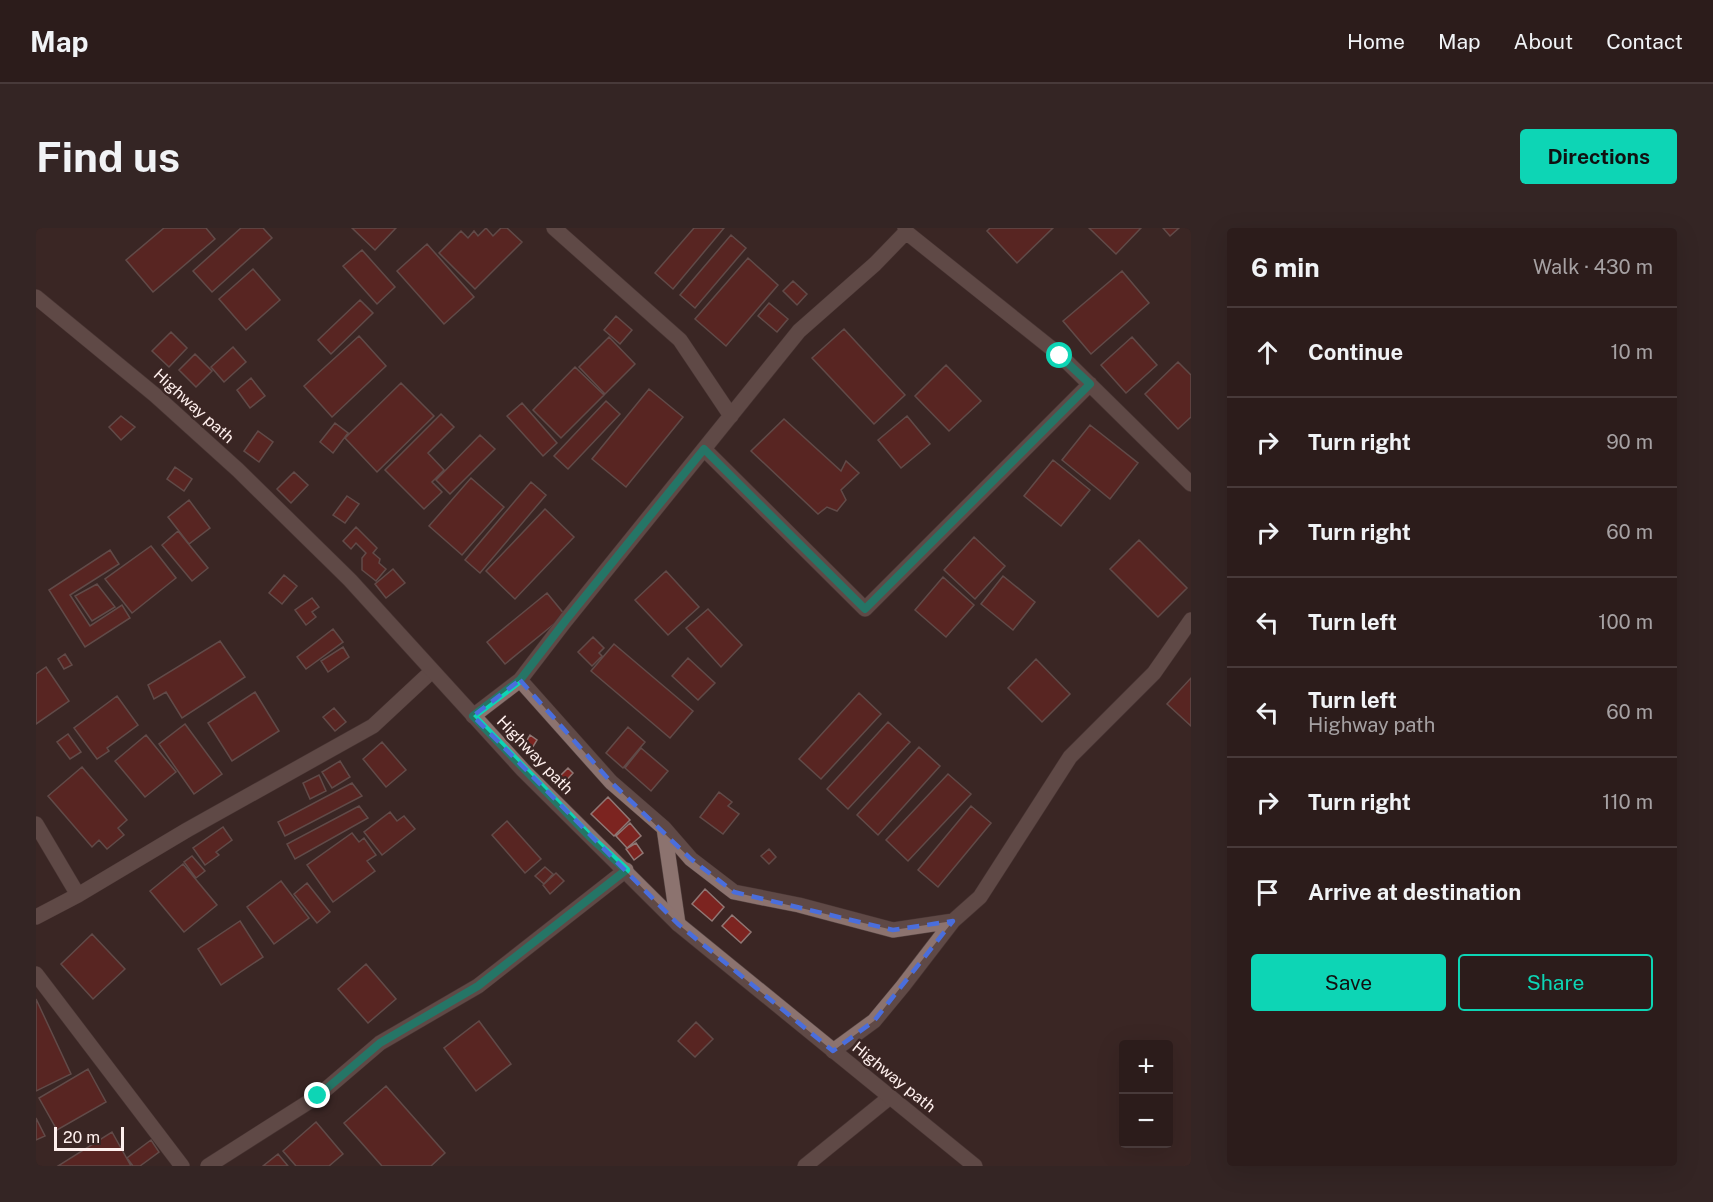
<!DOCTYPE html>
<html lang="en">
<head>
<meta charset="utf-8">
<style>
	body { margin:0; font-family:"Public Sans",sans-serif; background:#342524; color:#f1f3f6 }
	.controls { position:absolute; right:18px; bottom:18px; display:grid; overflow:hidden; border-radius:6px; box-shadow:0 6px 24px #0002 }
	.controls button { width:54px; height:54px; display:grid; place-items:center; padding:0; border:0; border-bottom:2px solid #483a3a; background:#2c1c1b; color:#f1f3f6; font:30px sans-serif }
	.scale { position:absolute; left:18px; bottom:15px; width:70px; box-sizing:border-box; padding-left:6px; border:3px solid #feefed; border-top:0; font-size:16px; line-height:21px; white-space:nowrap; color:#feefed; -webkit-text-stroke:4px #3b2624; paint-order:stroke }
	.stop { position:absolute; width:18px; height:18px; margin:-14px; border:4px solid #0dd5b5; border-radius:50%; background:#fff }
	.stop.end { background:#0dd5b5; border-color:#fff; box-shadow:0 2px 6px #0008 }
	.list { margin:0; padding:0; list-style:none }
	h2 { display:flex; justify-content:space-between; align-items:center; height:78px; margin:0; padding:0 24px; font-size:26px }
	h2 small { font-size:20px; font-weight:400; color:#a6a1a3 }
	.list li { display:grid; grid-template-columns:39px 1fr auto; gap:18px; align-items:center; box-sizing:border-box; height:90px; padding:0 24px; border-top:2px solid #483a3a }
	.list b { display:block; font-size:22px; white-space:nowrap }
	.list p { margin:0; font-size:20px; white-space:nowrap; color:#a6a1a3 }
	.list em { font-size:20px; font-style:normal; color:#a6a1a3 }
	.actions { display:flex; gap:12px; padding:18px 24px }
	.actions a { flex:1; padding:14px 0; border:2px solid #0dd5b5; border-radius:6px; text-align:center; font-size:21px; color:#0dd5b5 }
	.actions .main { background:#0dd5b5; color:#111 }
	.icon { flex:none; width:33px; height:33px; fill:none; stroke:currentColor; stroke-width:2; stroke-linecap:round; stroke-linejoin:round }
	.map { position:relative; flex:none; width:1155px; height:938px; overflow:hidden; border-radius:6px }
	header { display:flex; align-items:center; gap:36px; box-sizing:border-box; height:84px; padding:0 30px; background:#2c1c1b; border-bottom:2px solid #483a3a }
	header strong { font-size:28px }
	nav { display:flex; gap:33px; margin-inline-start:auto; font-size:21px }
	.intro { display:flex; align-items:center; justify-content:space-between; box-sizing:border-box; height:144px; padding:0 36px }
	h1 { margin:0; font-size:42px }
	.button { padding:15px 27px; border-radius:6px; background:#0dd5b5; color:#111; font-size:21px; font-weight:700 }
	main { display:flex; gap:36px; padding:0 36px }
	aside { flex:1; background:#2c1c1b; border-radius:6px; box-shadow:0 6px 24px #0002 }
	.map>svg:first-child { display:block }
	.building { fill:#7c2420; stroke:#907774; stroke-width:1.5 }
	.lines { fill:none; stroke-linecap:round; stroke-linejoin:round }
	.street-casing { stroke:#564543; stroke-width:16 }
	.secondary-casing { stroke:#564543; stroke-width:16 }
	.street { stroke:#8c736f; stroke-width:15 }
	.secondary { stroke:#8c736f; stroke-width:15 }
	.route { stroke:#0dd5b5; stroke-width:8 }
	.marked { fill:none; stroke:#4a6edc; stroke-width:4.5; stroke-dasharray:12 8; stroke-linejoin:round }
	.labels { text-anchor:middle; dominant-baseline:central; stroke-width:5; stroke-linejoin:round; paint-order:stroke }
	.street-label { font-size:16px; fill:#feefed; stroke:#3b2624 }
</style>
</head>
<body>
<header>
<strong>Map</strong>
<nav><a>Home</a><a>Map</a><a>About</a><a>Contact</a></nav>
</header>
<div class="intro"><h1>Find us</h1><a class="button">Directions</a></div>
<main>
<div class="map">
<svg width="1155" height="938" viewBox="0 0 1155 938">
	<rect width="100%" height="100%" fill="#3b2624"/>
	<!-- building -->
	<path class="building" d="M128 0H170L179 11 117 64 90 32Z
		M205 0H227L236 10 176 64 157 43Z
		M316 0H360L339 22Z
		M450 0 457 8 465 0H471L486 14 439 61 403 25 425 3 432 10 438 3 442 8Z
		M658 0H688L637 61 619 45Z
		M954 0H1017L981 35 951 3Z
		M1053 0H1105L1080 26Z
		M1127 0H1143L1134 8Z
		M695 7 710 20 659 80 644 67Z
		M391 16 438 69 408 96 361 43Z
		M326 22 359 59 341 76 307 38Z
		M712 30 742 57 690 118 659 91Z
		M217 41 244 72 210 102 183 71Z
		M1086 43 1113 75 1055 126 1027 93Z
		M757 53 771 66 761 77 747 63Z
		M324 72 337 85 295 126 282 112Z
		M733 75 752 91 741 104 722 88Z
		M580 88 596 102 584 116 568 102Z
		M808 101 869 167 838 196 776 130Z
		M135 104 151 120 133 139 116 123Z
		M323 108 350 138 296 189 268 158Z
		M573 109 599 136 569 166 543 139Z
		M1096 109 1121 137 1090 165 1065 137Z
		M197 119 210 134 188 154 175 139Z
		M159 126 176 143 160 159 143 142Z
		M1142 134 1155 147V189L1142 201 1109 166Z
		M910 137 945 173 913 203 879 168Z
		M539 139 568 167 525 210 497 182Z
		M215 150 229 168 214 180 201 162Z
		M365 155 398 188 341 244 309 210Z
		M613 161 647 189 590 259 556 231Z
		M570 173 584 186 532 241 518 228Z
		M486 175 521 215 507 228 471 188Z
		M405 186 418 199 392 225 408 242 396 254 406 264 388 281 349 242Z
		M85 188 99 199 85 212 73 199Z
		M871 188 894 216 865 240 842 212Z
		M748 191 805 243 810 233 823 245 805 262 810 272 801 283 791 279 782 286 715 223Z
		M299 195 312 205 297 225 284 214Z
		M1054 197 1102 235 1074 271 1026 232Z
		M222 203 237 214 223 234 208 223Z
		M444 207 459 221 414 266 400 252Z
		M1017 232 1054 262 1025 298 988 268Z
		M139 239 156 251 148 263 131 251Z
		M258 244 272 257 255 275 241 261Z
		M435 250 468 279 426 327 393 298Z
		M495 254 510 267 444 345 429 332Z
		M311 268 323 276 309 295 297 287Z
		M153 272 174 300 153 316 132 289Z
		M509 281 538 309 479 371 450 343Z
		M320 299 341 320 337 325 344 331 343 335 350 341 340 353 326 342V330L330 325 320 315 315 321 307 313Z
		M142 303 172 340 156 353 126 317Z
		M938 309 969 338 939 371 908 342Z
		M1103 312 1151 360 1122 389 1074 341Z
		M115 318 140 350 96 385 69 351Z
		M74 322 83 336 34 367 54 398 86 377 94 390 49 419 13 362Z
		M357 341 369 355 350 370 339 356Z
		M630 343 663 379 632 407 599 372Z
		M248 347 261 358 246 376 233 365Z
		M967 348 999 374 977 402 945 376Z
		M907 349 938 377 910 409 879 382Z
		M61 356 79 379 56 393 39 368Z
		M511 365 529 387 469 436 451 414Z
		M276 370 283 379 276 384 280 389 270 397 259 382Z
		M672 381 706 417 685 439 650 400Z
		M297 401 307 414 270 441 261 429Z
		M557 409 568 420 563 425 566 428 556 438 542 424Z
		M184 413 209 449 146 490 130 464 118 471 112 457Z
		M578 416 657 483 634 510 555 443Z
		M307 419 313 429 292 444 285 433Z
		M29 426 36 437 28 441 22 431Z
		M652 430 679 455 662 472 636 448Z
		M1000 431 1034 466 1006 494 972 460Z
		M10 439 33 473 0 496V446Z
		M1155 450V498L1131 476Z
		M219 464 243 503 196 533 172 495Z
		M823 465 845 486 785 551 763 531Z
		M81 468 102 497 71 520 73 523 61 531 38 500Z
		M298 480 310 494 299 503 287 489Z
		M852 494 874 514 812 581 791 561Z
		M149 496 186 546 158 566 123 516Z
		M592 499 609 514 587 540 570 525Z
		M32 506 45 524 34 531 21 514Z
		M110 507 140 544 109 569 79 533Z
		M494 507 501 512 492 527 485 522Z
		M346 514 370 542 350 559 327 531Z
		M883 519 904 538 842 607 821 587Z
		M605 520 632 543 615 563 589 540Z
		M304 533 314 549 296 560 286 544Z
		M46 539 91 592 82 600 88 607 71 621 63 612 56 619 12 568Z
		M532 540 537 545 529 554 523 549Z
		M912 546 935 566 872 633 850 612Z
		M283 547 290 563 274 571 267 555Z
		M316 555 326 568 249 608 242 594Z
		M683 564 696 574 692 578 703 586 687 606 664 589Z
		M572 569 594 592 578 608 555 586Z
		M323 578 332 590 259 631 251 616Z
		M935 578 955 595 902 659 882 642Z
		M354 584 361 593 368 588 379 601 346 627 328 604Z
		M471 593 505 631 489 645 456 607Z
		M594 595 605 608 591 620 580 608Z
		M187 599 196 612 180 624 183 627 169 637 157 620Z
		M316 605 323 614 328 610 340 627 331 633 339 643 297 674 271 637Z
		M600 615 607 625 598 632 590 621Z
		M733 621 740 629 733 636 725 628Z
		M156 628 169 643 160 650 148 634Z
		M147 636 181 677 148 704 114 663Z
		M509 639 517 646 508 656 499 648Z
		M520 645 528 653 514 666 507 657Z
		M245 653 273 690 238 716 211 679Z
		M271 655 294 684 281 695 258 666Z
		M669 661 688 679 676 693 656 676Z
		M696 687 715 704 705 715 686 698Z
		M204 693 227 729 185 757 162 721Z
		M56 706 89 741 57 771 25 736Z
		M330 736 360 771 332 795 302 761Z
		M0 771 35 846 0 863Z
		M443 793 475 836 440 863 408 820Z
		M660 794 677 811 659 829 642 813Z
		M52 841 70 874 21 902 3 870Z
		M350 858 409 925 395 938H346L308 895Z
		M0 890 9 908 0 912Z
		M280 894 307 926 293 938H260L247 923Z
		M76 904 95 938H22Z
		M115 912 123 924 104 938H97L91 930Z
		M242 926 252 938H227Z"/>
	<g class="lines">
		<!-- street casing -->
		<g class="street-casing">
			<path id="street" d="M518 0 644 112 695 188
				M870 4 1025 128 1155 256
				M668 221 829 381 1054 156
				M484 452 575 554 628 600 642 696
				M437 488 484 452 530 392 763 103 839 36 870 4 869 0
				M0 596 42 667
				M628 600 655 631 698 664 763 677 857 702 917 693
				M0 689 42 667 151 602 337 498 396 443
				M0 746 146 938
				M797 823 838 793 867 758 917 693 944 669 1034 529 1118 445 1155 392
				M172 938 282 868 344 815 442 758 590 642
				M769 938 854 869"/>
		</g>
		<!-- secondary casing -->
		<g class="secondary-casing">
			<path id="secondary" d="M0 69 119 167 202 242 314 352 487 542 642 696 939 938"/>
		</g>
		<!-- street -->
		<use href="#street" class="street"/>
		<!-- secondary -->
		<use href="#secondary" class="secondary"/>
	</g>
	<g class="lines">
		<!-- route -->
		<path class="route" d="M282 868 344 815 442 758 590 642 554 609 437 488 484 452 530 392 668 221 829 381 1054 156 1024 128"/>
	</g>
	<!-- marked area -->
	<path d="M0 0H1155V938H0ZM484 452 575 554 655 631 698 664 857 702 917 693 838 793 797 823 642 696 437 488Z" fill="#3b2624" fill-opacity=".55" fill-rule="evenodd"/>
	<path class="marked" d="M484 452 575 554 655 631 698 664 857 702 917 693 838 793 797 823 642 696 437 488Z"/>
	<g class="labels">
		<!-- street labels -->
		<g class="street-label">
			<text transform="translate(158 178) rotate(42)">Highway path</text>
			<text transform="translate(499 527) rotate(46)">Highway path</text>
			<text transform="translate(858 849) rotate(39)">Highway path</text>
		</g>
	</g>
</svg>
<div class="controls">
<button>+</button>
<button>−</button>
</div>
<div class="scale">20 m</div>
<div class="stop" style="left:1024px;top:128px"></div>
<div class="stop end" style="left:282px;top:868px"></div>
</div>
<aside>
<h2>6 min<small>Walk · 430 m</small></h2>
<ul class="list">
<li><svg class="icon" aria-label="ahead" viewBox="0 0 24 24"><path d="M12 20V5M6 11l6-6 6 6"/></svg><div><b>Continue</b></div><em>10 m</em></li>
<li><svg class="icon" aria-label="right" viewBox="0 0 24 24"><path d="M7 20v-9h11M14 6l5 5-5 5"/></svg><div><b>Turn right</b></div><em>90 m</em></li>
<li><svg class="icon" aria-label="right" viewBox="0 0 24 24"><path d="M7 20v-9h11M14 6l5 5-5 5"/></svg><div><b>Turn right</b></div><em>60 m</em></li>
<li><svg class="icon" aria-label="left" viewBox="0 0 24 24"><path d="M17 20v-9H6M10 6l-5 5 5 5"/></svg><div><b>Turn left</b></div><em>100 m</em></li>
<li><svg class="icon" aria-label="left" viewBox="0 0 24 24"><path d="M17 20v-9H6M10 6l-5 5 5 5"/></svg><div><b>Turn left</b><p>Highway path</p></div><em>60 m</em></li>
<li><svg class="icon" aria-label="right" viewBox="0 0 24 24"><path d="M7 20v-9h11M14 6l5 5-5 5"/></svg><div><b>Turn right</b></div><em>110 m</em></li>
<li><svg class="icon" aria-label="arrive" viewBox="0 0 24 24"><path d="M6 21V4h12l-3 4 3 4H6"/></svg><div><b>Arrive at destination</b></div></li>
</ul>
<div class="actions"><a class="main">Save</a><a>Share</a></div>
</aside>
</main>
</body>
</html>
